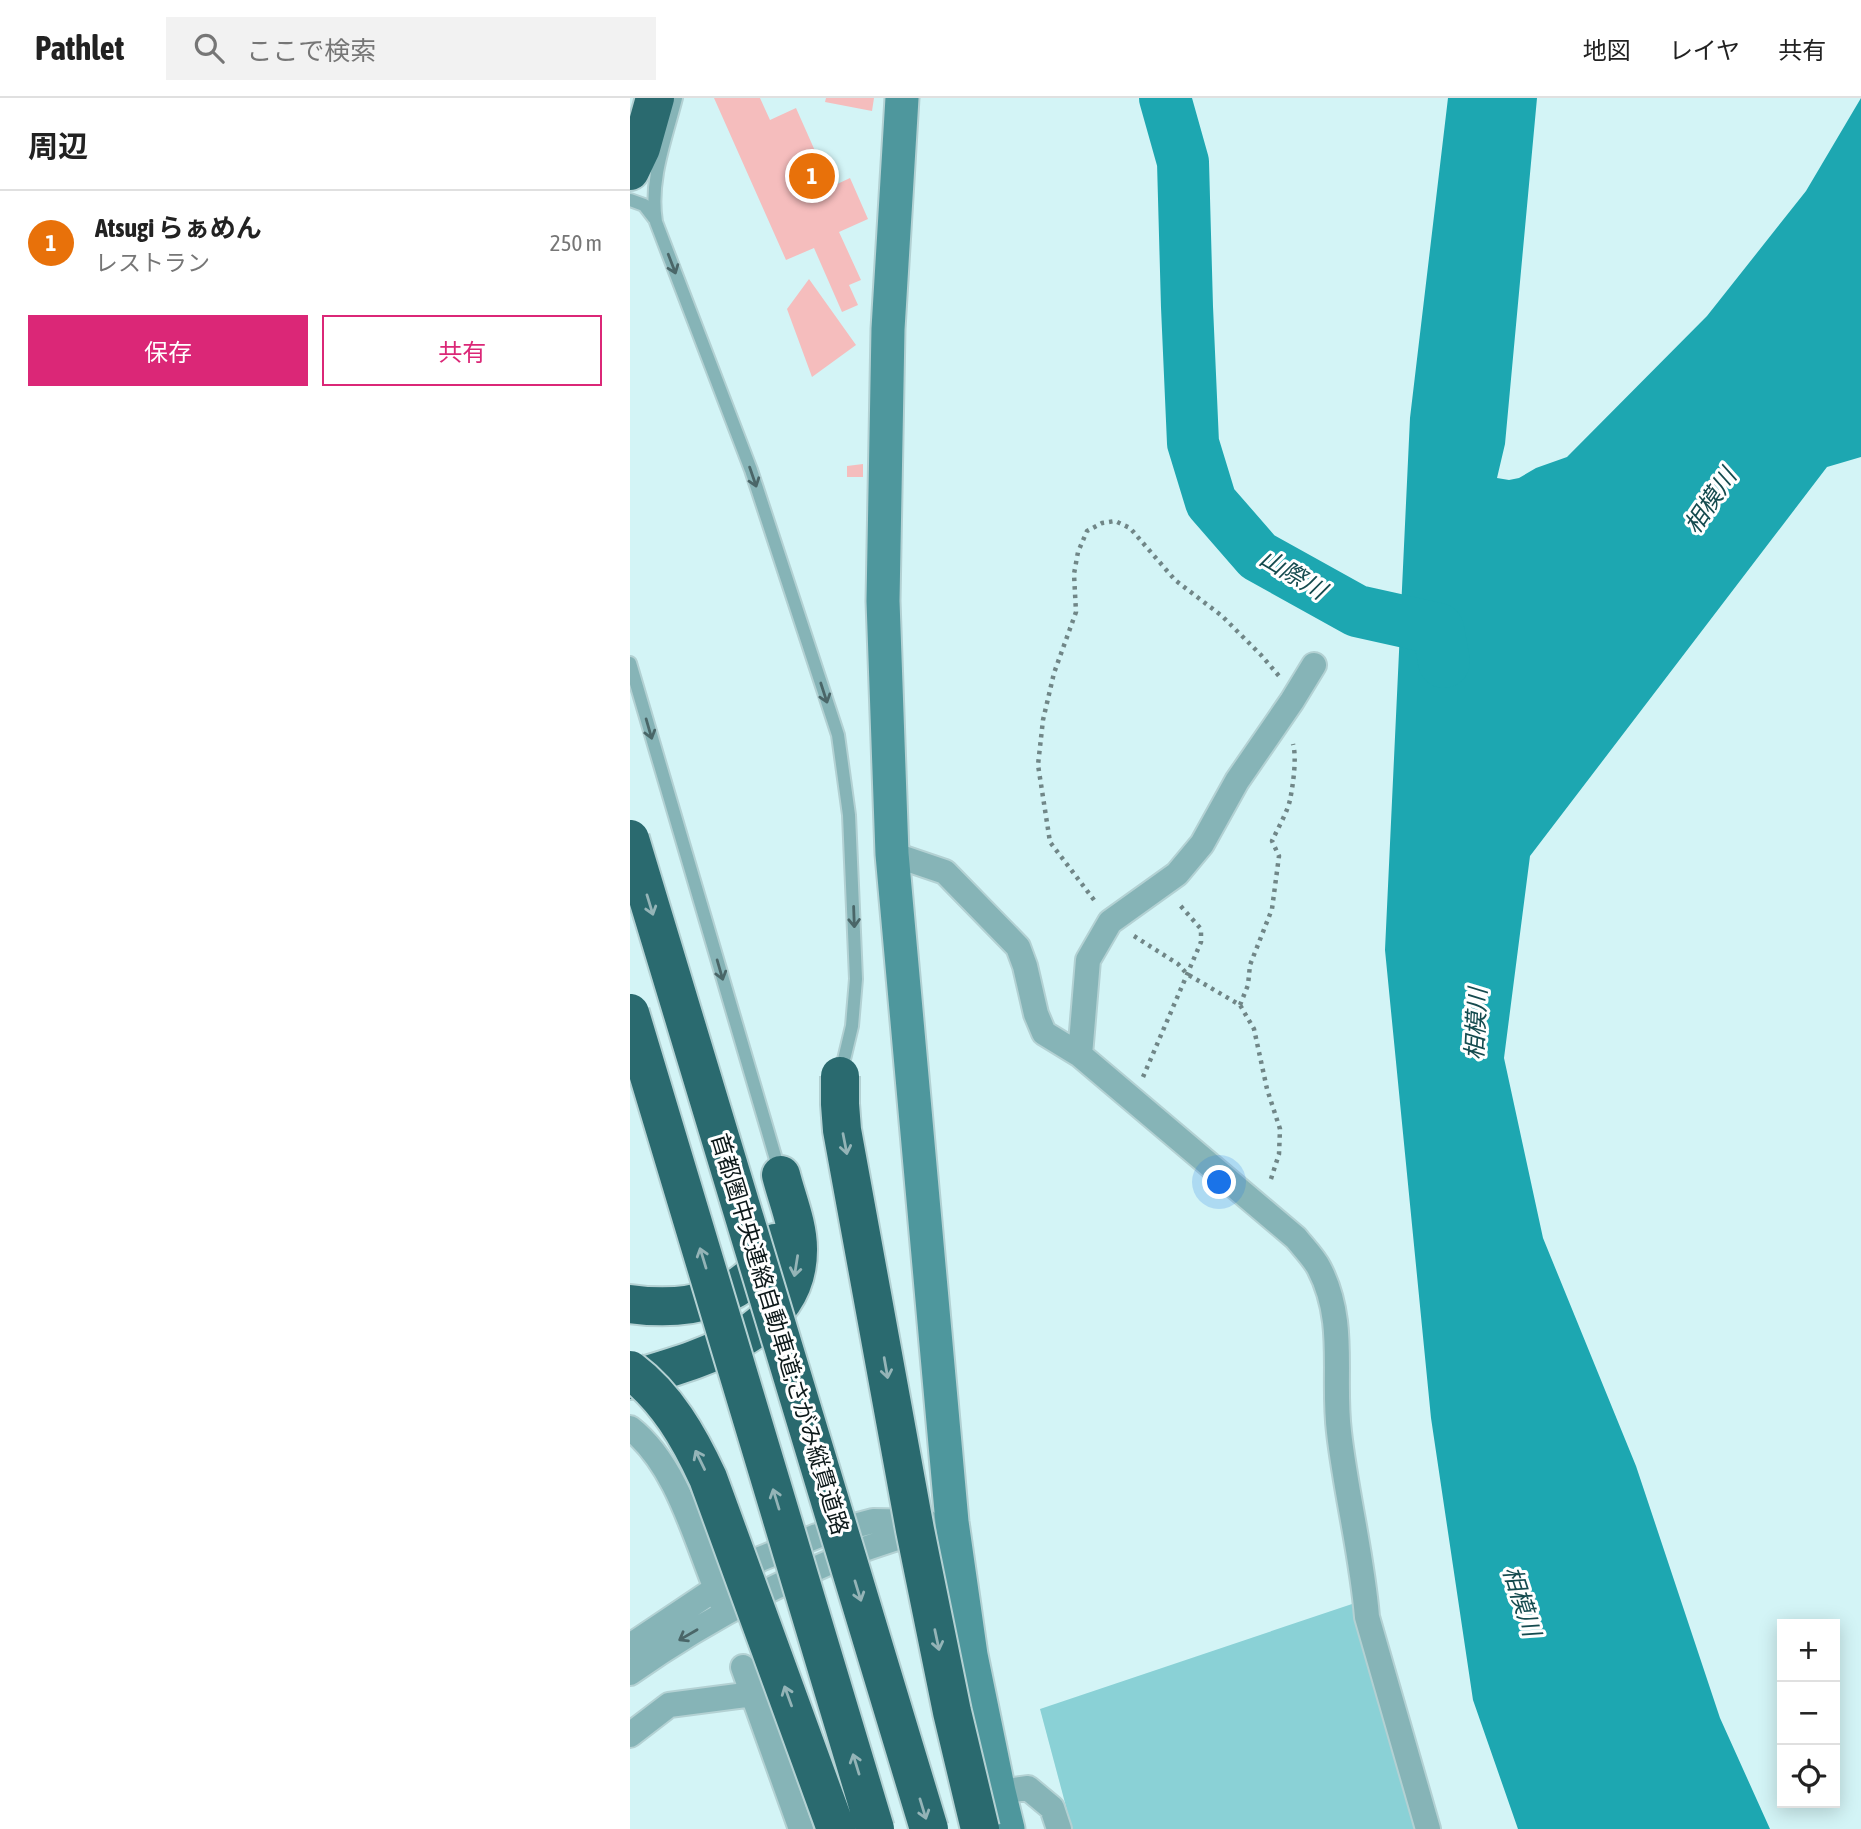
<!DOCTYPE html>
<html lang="ja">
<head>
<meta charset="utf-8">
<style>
	body { margin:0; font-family:"Asap Condensed","Noto Sans JP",sans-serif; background:#f2f2f2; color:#222 }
	.controls { position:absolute; right:21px; bottom:21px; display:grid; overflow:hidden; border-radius:0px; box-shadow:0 4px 18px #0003 }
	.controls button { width:63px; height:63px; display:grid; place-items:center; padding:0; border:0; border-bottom:2px solid #e0e0e0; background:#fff; color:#222; font:35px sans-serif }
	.you { position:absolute; left:590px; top:1085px; width:24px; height:24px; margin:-18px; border:5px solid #fff; border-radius:50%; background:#1a73e8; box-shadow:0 0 0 10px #1a73e833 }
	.badge { display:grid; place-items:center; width:46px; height:46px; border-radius:50%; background:#db2777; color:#fff; font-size:23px; font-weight:700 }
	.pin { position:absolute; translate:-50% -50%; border:4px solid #fff; box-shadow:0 2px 7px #0006 }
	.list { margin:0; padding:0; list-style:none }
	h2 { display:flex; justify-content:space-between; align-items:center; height:91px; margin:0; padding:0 28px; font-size:30px }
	h2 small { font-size:23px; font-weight:400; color:#767676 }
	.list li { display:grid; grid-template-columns:46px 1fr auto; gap:21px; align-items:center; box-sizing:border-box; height:105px; padding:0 28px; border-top:2px solid #e0e0e0 }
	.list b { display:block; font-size:26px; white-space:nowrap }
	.list p { margin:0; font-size:23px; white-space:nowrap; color:#767676 }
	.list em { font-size:23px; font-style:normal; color:#767676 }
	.actions { display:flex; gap:14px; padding:21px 28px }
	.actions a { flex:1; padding:16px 0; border:2px solid #db2777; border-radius:0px; text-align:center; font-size:24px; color:#db2777 }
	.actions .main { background:#db2777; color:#fff }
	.icon { flex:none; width:38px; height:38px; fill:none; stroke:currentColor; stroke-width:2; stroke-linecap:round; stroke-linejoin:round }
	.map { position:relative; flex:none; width:1231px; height:1731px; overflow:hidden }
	header { display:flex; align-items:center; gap:42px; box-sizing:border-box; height:98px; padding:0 35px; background:#fff; border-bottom:2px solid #e0e0e0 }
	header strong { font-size:33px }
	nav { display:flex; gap:38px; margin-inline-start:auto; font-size:24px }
	.search { width:490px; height:63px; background:#f2f2f2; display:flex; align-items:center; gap:18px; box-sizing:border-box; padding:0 24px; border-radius:0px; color:#767676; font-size:26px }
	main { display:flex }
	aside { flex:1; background:#fff }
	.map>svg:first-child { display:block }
	.green { fill:#8ad1d6 }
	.water { fill:#1da7b1 }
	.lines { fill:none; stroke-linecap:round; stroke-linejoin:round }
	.river { stroke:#1da7b1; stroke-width:52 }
	.building { fill:#f5bdbd }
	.lane-casing { stroke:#b3d1d3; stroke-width:16 }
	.street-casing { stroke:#b3d1d3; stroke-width:28 }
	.secondary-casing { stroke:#b3d1d3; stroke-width:37 }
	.highway-casing { stroke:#b3d1d3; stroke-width:42 }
	.path { stroke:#708687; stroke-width:4.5; stroke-dasharray:3.5 5; stroke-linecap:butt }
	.lane { stroke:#86b4b7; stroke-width:12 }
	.street { stroke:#86b4b7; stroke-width:24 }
	.secondary { stroke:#4e979d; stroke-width:33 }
	.highway { stroke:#2a6a6f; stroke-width:38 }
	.highway-bridge-casing { stroke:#b3d1d3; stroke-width:42; stroke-linecap:butt }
	.highway-bridge { stroke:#2a6a6f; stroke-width:38 }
	.oneway { stroke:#4a6668 }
	.oneway2 { stroke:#94b4b7 }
	.labels { text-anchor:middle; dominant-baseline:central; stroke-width:6; stroke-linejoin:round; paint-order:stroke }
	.street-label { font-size:23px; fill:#0d191a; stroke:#fff }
	.water-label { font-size:24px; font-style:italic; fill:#154b4f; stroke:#fff }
</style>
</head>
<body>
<header>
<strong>Pathlet</strong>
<div class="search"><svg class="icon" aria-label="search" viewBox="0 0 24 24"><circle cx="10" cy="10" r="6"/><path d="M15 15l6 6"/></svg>ここで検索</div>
<nav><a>地図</a><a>レイヤ</a><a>共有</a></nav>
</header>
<main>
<aside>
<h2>周辺<small></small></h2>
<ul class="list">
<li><span class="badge" style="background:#e8710a">1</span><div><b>Atsugi らぁめん</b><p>レストラン</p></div><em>250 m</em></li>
</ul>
<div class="actions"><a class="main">保存</a><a>共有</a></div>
</aside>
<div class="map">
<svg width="1231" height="1731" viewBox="0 0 1231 1731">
	<rect width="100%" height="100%" fill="#d3f4f6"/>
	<!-- green -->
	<path class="green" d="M725 1505 790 1731H442L410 1611Z"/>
	<!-- water -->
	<path class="water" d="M818 0H907L875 346 867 380 879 382 889 380 906 370 937 359 1077 218 1176 93 1231 0V359L1197 369 900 758 874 960 913 1140 1006 1368 1090 1620 1140 1731H888L843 1602 801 1320 755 852 780 320Z"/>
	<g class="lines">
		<!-- river -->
		<path class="river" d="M535 0 553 64 557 209 563 345 581 404 628 458 727 513 808 531 814 564"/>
	</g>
	<!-- building -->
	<path class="building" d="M84 0H130L140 22 166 10 201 89 220 80 238 121 209 134 231 182 219 187 228 207 212 214 184 150 156 162Z
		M196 0H244L242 13 195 4Z
		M179 181 226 247 182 279 157 211Z
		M233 366V379H217V368Z"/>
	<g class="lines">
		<!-- lane casing -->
		<g class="lane-casing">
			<path id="lane" d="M46 0C36 40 19 82 26 124L121 372 208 637 219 717 226 881 222 928 211 974
				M0 102 14 107 24 120
				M0 565 150 1075"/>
		</g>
		<!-- street casing -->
		<g class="street-casing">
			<path id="street" d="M262 756 315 774 388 849 395 868 406 916 414 935 450 957 666 1140C674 1150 684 1160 689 1170 717 1224 702 1277 709 1334 716 1396 732 1457 737 1519L798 1731
				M450 957 458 862 480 824 547 776 572 746 607 683 662 603 684 567
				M0 1330C50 1369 67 1449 92 1505
				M0 1548 130 1461 187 1438 243 1423 297 1424
				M113 1569 171 1731
				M0 1575C61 1532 127 1495 196 1466 237 1448 280 1436 322 1424
				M0 1637 39 1607 123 1596
				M369 1694 398 1690 422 1710 429 1731"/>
		</g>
		<!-- secondary casing -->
		<g class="secondary-casing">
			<path id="secondary" d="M272 0 258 231 253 503 262 756 322 1424 341 1557 369 1694 378 1731"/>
		</g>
		<!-- highway casing -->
		<g class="highway-casing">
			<path id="highway" d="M0 73 11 50 25 0
				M0 1206C57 1214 119 1203 145 1145
				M0 1282C66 1262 169 1237 168 1151 168 1126 157 1101 151 1077"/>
		</g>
		<!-- path -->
		<path class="path" d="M464 802 420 744 408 667 413 622 424 575 446 514 444 476 448 454 457 433 472 425 485 423 500 430 545 482 592 518 631 557 649 578
			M504 838 548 866 557 876 610 907 624 931 637 991 650 1031 649 1056 640 1084
			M610 907 618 887 620 867 642 811 649 758 642 743C648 730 657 715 660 702 663 687 667 660 663 646
			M513 979 571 844V831L548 805"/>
		<!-- lane -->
		<use href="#lane" class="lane"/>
		<!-- street -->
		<use href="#street" class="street"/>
		<!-- secondary -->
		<use href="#secondary" class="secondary"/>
		<!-- highway -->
		<use href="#highway" class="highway"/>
		<!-- highway-bridge casing -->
		<g class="highway-bridge-casing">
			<path id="highway-bridge" d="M0 741 299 1731
				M0 915 245 1731
				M210 978V1006L212 1032 285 1432 322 1614 350 1731
				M0 1272C37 1300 59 1339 78 1380L206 1731"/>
		</g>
		<!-- highway-bridge -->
		<use href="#highway-bridge" class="highway-bridge"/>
	</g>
	<!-- one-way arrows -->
	<defs><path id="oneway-shaft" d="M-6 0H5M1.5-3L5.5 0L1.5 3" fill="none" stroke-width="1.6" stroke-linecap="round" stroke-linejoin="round" transform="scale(1.75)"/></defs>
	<g class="oneway">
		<use href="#oneway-shaft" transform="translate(42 166) rotate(69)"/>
		<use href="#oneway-shaft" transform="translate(123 379) rotate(71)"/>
		<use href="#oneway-shaft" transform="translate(194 595) rotate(72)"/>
		<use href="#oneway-shaft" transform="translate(19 631) rotate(74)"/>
		<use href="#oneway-shaft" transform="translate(224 819) rotate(88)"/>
		<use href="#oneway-shaft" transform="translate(90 872) rotate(74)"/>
		<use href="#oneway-shaft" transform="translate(58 1537) rotate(150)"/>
	</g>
	<g class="oneway2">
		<use href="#oneway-shaft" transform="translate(20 807) rotate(73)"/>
		<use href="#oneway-shaft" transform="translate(215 1046) rotate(79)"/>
		<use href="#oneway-shaft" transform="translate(73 1160) rotate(-107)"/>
		<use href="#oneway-shaft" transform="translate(166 1168) rotate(99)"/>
		<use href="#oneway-shaft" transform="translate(256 1270) rotate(80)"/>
		<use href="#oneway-shaft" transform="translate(70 1362) rotate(-116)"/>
		<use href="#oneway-shaft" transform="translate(146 1401) rotate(-107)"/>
		<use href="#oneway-shaft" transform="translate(228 1493) rotate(73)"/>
		<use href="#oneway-shaft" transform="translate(307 1542) rotate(78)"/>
		<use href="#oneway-shaft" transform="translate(158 1598) rotate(-110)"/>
		<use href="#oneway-shaft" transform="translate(226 1666) rotate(-107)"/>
		<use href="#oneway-shaft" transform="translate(293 1711) rotate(73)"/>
	</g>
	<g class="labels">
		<!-- street labels -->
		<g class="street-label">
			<text transform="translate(150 1236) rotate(73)">首都圏中央連絡自動車道;さがみ縦貫道路</text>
		</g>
		<!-- water labels -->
		<g class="water-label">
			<text transform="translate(1080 403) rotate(-56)">相模川</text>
			<text transform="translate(663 476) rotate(31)">山際川</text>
			<text transform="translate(846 926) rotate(-87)">相模川</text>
			<text transform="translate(892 1503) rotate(72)">相模川</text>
		</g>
	</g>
</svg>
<div class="controls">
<button>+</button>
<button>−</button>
<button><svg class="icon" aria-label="locate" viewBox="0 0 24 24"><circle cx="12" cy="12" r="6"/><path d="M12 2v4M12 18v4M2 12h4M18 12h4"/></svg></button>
</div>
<div class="you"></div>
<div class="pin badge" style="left:182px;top:78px;background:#e8710a">1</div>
</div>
</main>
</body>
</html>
